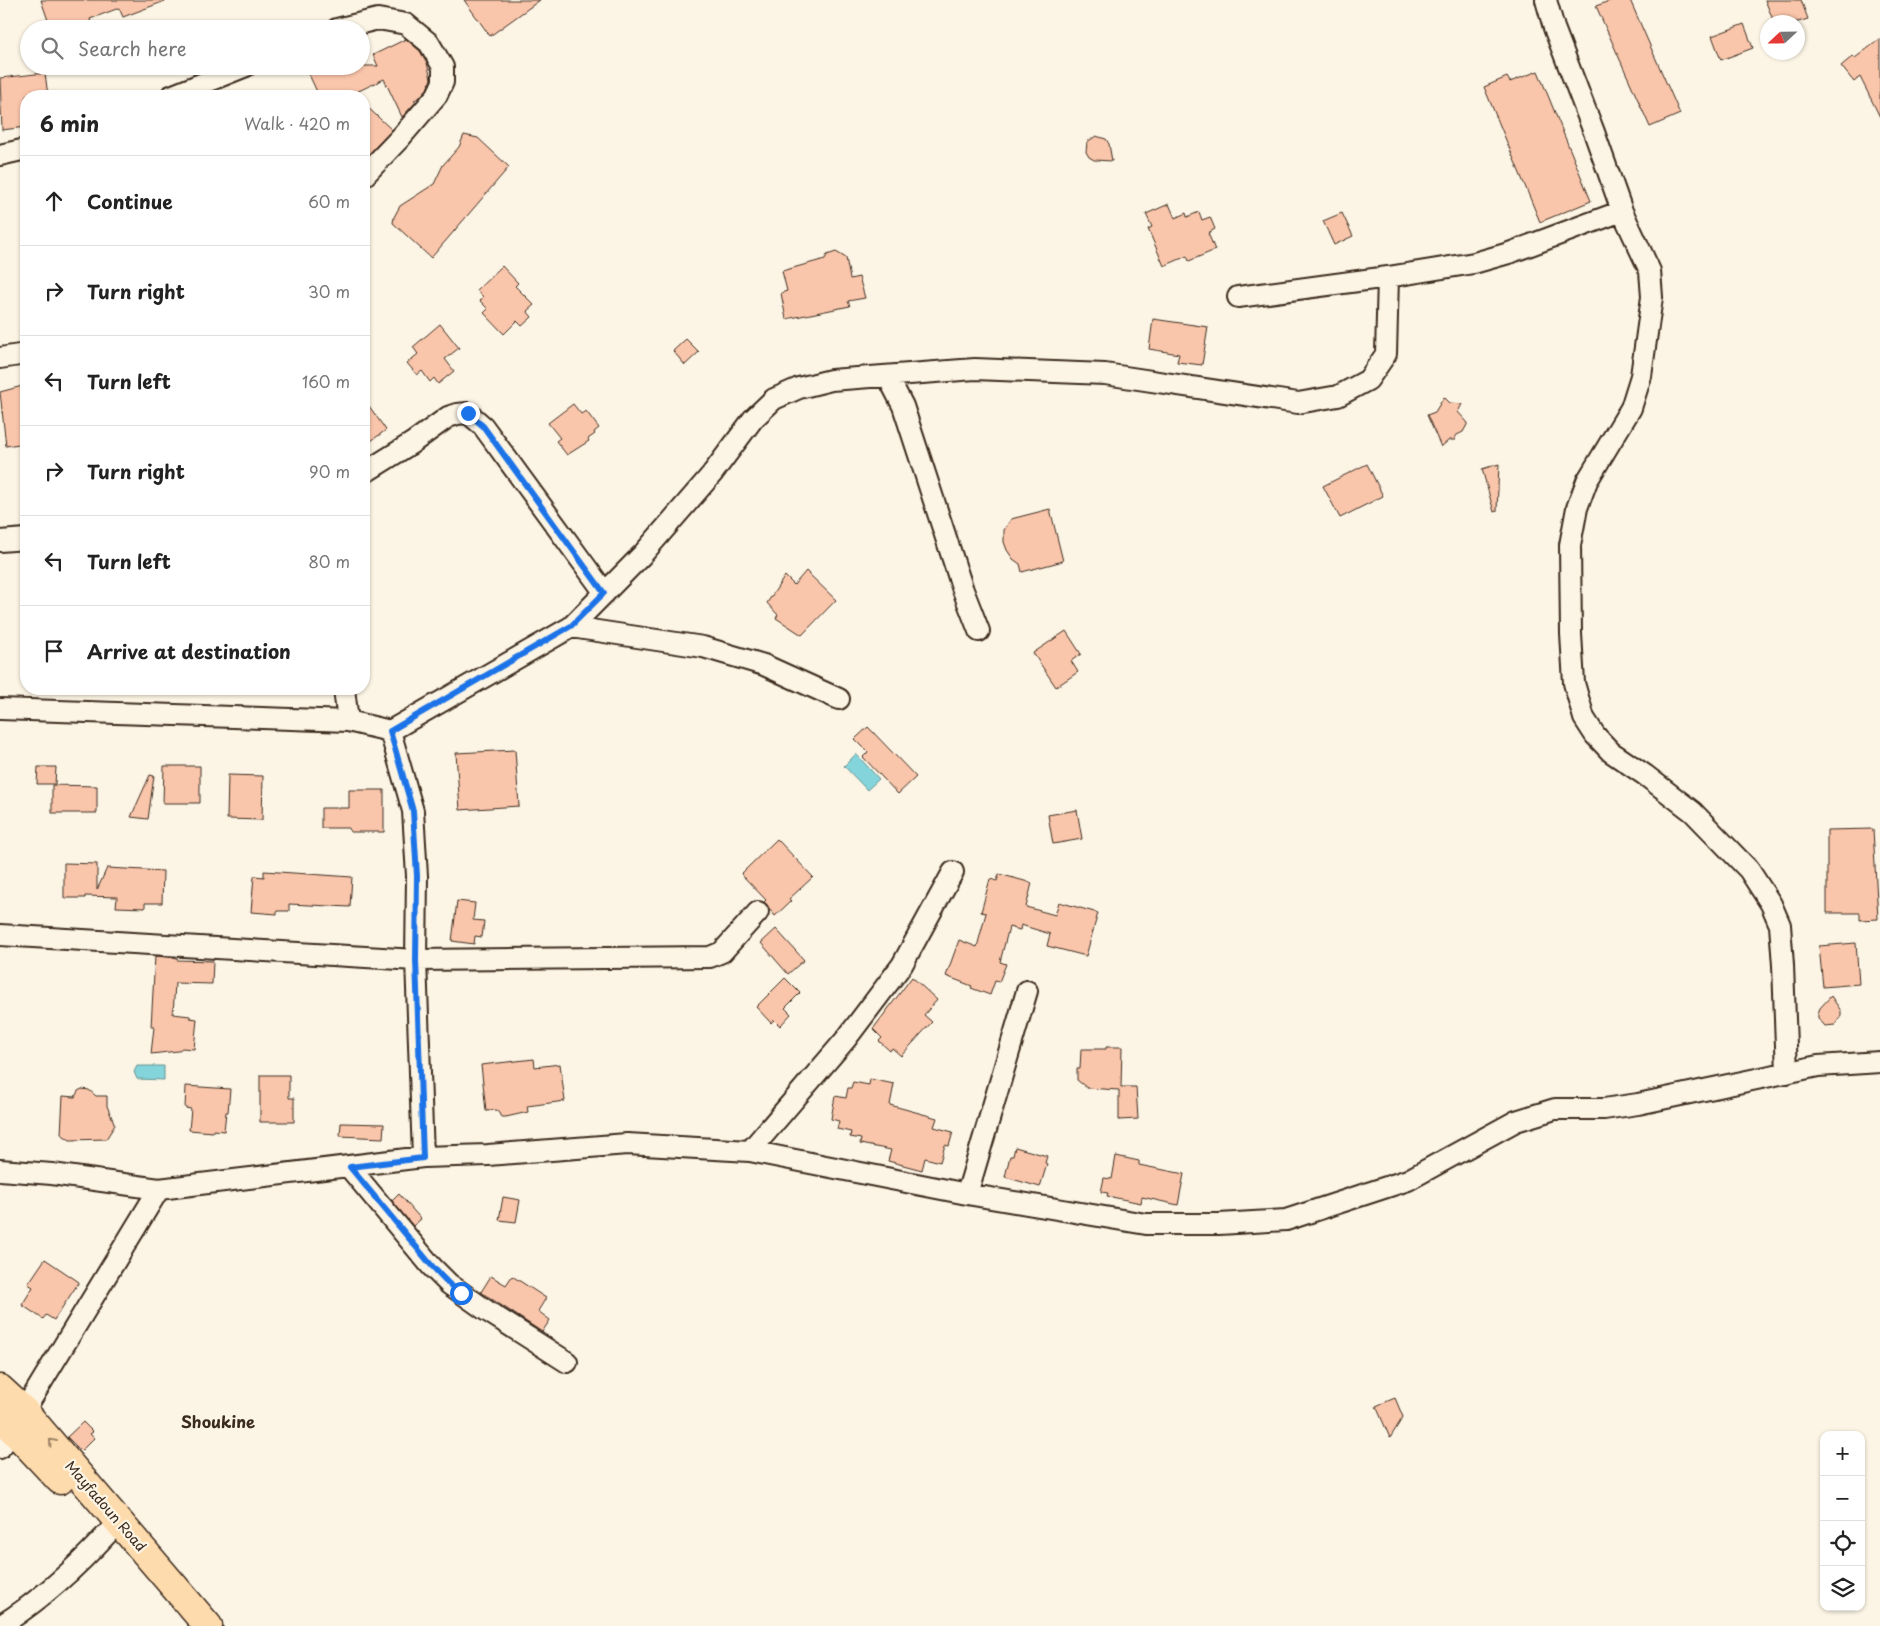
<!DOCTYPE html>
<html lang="en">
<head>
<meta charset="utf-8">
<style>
	body { margin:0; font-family:"Playpen Sans",sans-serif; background:#f2f2f2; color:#222 }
	.controls { position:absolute; right:15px; bottom:15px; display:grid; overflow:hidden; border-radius:10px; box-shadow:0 1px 4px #0004 }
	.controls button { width:45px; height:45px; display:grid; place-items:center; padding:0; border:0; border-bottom:1px solid #e0e0e0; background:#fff; color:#222; font:25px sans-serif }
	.compass { position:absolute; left:1760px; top:15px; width:45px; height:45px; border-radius:50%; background:#fff; box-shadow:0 1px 4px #0004; rotate:248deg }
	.stop { position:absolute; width:15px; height:15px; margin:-11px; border:4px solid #1a73e8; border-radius:50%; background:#fff }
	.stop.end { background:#1a73e8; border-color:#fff; box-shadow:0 1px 5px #0008 }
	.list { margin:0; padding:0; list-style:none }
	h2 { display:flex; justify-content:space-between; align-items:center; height:65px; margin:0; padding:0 20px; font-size:21px }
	h2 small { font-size:16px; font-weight:400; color:#767676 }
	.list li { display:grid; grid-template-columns:32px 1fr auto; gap:15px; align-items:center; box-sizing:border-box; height:90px; padding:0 20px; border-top:1px solid #e0e0e0 }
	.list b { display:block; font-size:19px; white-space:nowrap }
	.list em { font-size:16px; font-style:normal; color:#767676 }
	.icon { flex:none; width:28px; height:28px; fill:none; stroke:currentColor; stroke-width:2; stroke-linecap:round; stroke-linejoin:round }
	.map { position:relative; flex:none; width:1880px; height:1626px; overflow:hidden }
	.search { position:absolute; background:#fff; box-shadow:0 1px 4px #0004; left:20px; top:20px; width:350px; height:55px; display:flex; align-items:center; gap:12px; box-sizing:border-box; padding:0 18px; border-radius:28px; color:#767676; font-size:19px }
	.panel { position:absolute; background:#fff; box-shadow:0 1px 4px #0004; left:20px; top:90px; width:350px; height:605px; border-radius:20px }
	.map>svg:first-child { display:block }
	.water { fill:#83d4db; stroke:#66908f }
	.building { fill:#fac6ab; stroke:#3b2a1e }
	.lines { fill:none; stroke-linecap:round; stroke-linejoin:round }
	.minor-casing { stroke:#3b2a1e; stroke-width:24 }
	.primary-casing { stroke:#3b2a1e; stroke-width:31 }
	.minor { stroke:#fcf5e5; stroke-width:20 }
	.primary { stroke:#fedbac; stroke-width:28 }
	.oneway { stroke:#9c8265 }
	.route { stroke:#1a73e8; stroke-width:6 }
	.labels { text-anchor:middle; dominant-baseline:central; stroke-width:4.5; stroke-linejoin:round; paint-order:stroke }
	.street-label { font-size:14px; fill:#3b2a1e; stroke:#fcf5e5 }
	.quarter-label { font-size:16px; font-weight:bold; fill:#3b2a1e; stroke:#fcf5e5 }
</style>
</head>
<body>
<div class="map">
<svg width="1880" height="1626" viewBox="0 0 1880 1626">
	<rect width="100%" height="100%" fill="#fcf5e5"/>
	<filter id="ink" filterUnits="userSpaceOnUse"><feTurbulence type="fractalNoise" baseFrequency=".02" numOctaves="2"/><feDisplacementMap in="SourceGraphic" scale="10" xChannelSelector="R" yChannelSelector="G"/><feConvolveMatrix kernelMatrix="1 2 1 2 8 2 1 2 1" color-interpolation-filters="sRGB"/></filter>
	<g filter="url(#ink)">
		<!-- water -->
		<path class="water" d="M856 754 879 779 867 790 844 766Z
			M137 1066H164V1080L137 1079 134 1072Z"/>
		<!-- building -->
		<path class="building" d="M41 0H165V1L123 17 119 8 90 19 91 23 76 29H51Z
			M464 0H540L490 36Z
			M1612 0H1630L1680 114 1650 127 1596 6Z
			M1765 0H1801L1808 19 1798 22H1774Z
			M1744 24 1753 48 1721 60 1712 36Z
			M406 39 420 51 427 63 431 79 427 89 419 98 414 100 416 102 402 117 384 79 348 96H319L305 66H378L373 55Z
			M1880 39V117L1860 77 1854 82 1841 66 1853 56 1855 58Z
			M1538 71 1591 201 1540 222 1484 87 1507 77 1510 82Z
			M45 73 48 96H26V127L2 130 0 78Z
			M364 104 392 130 364 159Z
			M464 135 478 138 509 167 431 258 393 223 394 217 400 206 434 184 443 165 459 147Z
			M1096 136 1106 139 1109 144 1112 161 1094 160 1089 157 1086 152 1087 142Z
			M1169 204 1175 218 1186 213 1187 217 1199 212 1202 220 1210 217 1215 229 1208 233 1215 250 1189 261 1187 256 1164 266 1148 229 1152 227 1146 214Z
			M1342 213 1353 236 1334 245 1323 221Z
			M836 252 846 258 850 279 859 277 865 298 848 301 850 306 786 319 781 293 787 291 782 271 825 259 827 255Z
			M502 266 518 283 515 286 534 305 527 311 532 317 522 326 517 321 504 334 484 313 488 309 480 301 483 297 477 290Z
			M1153 319 1208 327 1202 365 1177 362 1179 354 1149 349Z
			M440 324 459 348 445 359 454 371 438 384 434 378 430 382 422 371 417 375 407 363 418 354 413 347Z
			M686 339 699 352 685 365 673 351Z
			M26 385V443L6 446 0 392Z
			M1444 397 1450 403 1462 404 1458 412 1468 423 1463 432 1455 436V440H1449L1441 447 1427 415 1435 412Z
			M364 399 386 430 364 446Z
			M573 404 581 414 586 411 599 428 594 432 595 434 588 439 589 441 567 455 556 441 560 438 548 423Z
			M1367 464 1383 496 1340 518 1323 486Z
			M1499 464 1497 511 1494 512 1482 469Z
			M1050 509 1063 561 1022 572 1020 564 1013 559 1007 550 1004 542V530L1011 519Z
			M806 571 836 600 802 635 776 618 778 615 767 603 785 576 794 585Z
			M1066 631 1081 654 1071 661 1078 672 1056 687 1033 653Z
			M868 727 916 777 898 794 863 757 868 752 855 739Z
			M515 750 519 806 460 810 456 753Z
			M164 766H200V803H163Z
			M38 767H56L55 784H37Z
			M150 775 154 776 148 819 131 817Z
			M228 775 263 776 262 820 227 819Z
			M52 785 97 786V813H52Z
			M349 790H384V832H350L349 828H321V808H349Z
			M1077 810 1082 839 1053 844 1048 815Z
			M1873 829 1878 919 1860 920V913H1827V830Z
			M777 839 813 877 789 899 791 901 775 916 764 902 766 900 741 874Z
			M64 863 97 864V890L107 868 163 871 162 903H145V908L116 907 117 897 85 896V898H64Z
			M264 871 352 877 350 907 289 904V911H277V914L251 912 254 876 264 877Z
			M999 874 1032 883 1026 907 1055 915 1059 902 1098 913 1086 956 1047 946 1050 934 1021 925 1020 930 1009 927 1000 962 1006 964 999 982 995 981 990 995 971 988 972 986 946 976 959 940 977 947 986 913 981 912 990 879 997 881Z
			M457 901 475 903 473 920 484 921 482 937 475 936 474 944 452 941Z
			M776 929 804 960 788 974 761 943Z
			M1856 943 1859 984 1823 987 1819 946Z
			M155 956 177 958V960L213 961 212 984 175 983 173 1014 190 1016V1018L197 1019 194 1049 182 1048 178 1051 151 1054 154 1027H151Z
			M912 977 937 1000 924 1015 932 1022 901 1056 892 1048 890 1051 879 1041 882 1038 873 1029Z
			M785 978 800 993 785 1008 791 1014 780 1026 774 1020 771 1023 756 1007Z
			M1831 996 1841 1011V1016L1835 1025 1825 1026 1818 1018V1013L1820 1008Z
			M1106 1047H1122L1121 1087H1136L1138 1119 1119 1120V1090L1087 1088 1077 1080V1069H1080L1081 1049H1106Z
			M534 1059 535 1067 560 1064 565 1101 527 1106 528 1112 506 1117H501L497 1110 486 1111 481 1065Z
			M260 1075H289V1098H294V1122H260Z
			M870 1079 894 1084 890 1105 937 1118 934 1127 953 1132 949 1146 945 1145 940 1162 925 1158 922 1170 888 1161 891 1150 860 1144 861 1139 850 1137 851 1132 837 1129 839 1121 831 1119 835 1096 846 1098 848 1088H851L853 1082 869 1085Z
			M186 1086 230 1089 228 1112H226L224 1131 213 1130V1132L189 1130 191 1109 185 1108Z
			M82 1089 89 1090 96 1096H107V1106L115 1125 106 1139 70 1140 61 1134 63 1096 75 1097 78 1091Z
			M341 1123 384 1124 383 1138 340 1136Z
			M1015 1147 1047 1156 1045 1163 1047 1164 1040 1187 1005 1177 1010 1156H1013Z
			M1116 1156 1139 1161V1165L1184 1174 1178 1205 1142 1197 1141 1203 1107 1196 1108 1193 1101 1192 1104 1178 1112 1179Z
			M399 1194 421 1219 413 1226 392 1201Z
			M503 1197 520 1200 516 1222 499 1220Z
			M45 1259 79 1282 54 1320 46 1315 43 1319 22 1305 33 1287 28 1284Z
			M491 1276 506 1285 512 1276 546 1298 538 1311 550 1320 542 1332 481 1292Z
			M1395 1398 1403 1417 1390 1438 1376 1406Z
			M83 1422 93 1432 90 1434 94 1438 81 1451 67 1437Z"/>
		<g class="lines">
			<!-- minor casing -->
			<g class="minor-casing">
				<path id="minor" d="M1546 0 1554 28 1594 132 1622 211 1650 271 1652 297 1641 376 1631 408 1587 481 1577 508 1570 545 1571 634 1574 683 1584 718 1595 735 1611 752 1645 775 1693 812 1749 870 1771 904 1780 925 1783 965 1787 1073
					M337 29 378 19 406 24 429 43 443 67V82L437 95 401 137 364 176
					M171 96 246 66
					M0 155 26 149
					M1238 297 1388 277
					M0 358 26 354
					M888 377 903 406 963 590 979 631
					M364 473 412 443 448 417 457 414 468 413 483 426 605 593
					M0 541 26 539
					M571 627 642 555 712 474 753 419 774 399 799 388 831 380 975 369 1105 374 1298 403 1338 396 1368 380 1386 354 1388 277 1474 263 1509 253 1622 211
					M344 689 348 721
					M0 709 348 721 390 731 571 627 703 647 764 665 839 699
					M390 731 413 811 417 876 416 960 423 1157
					M0 935 416 960 710 957 722 952 758 912
					M750 1151 967 1194 1146 1224H1219L1286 1220 1408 1180 1516 1121 1555 1109H1604L1638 1104 1818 1066 1880 1062
					M349 1167 432 1267 449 1284 487 1311 567 1362
					M0 1170 52 1174 159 1189 24 1411
					M159 1189 423 1157 488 1155 627 1144 750 1151 846 1039 902 965 953 872
					M967 1194 1027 991
					M0 1448 14 1430
					M0 1626C41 1600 75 1569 108 1533"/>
			</g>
			<!-- primary casing -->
			<g class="primary-casing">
				<path id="primary" d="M0 1389 24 1411 208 1626
					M0 1416 60 1480"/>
			</g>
			<!-- minor -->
			<use href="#minor" class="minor"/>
			<!-- primary -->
			<use href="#primary" class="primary"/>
		</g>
		<!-- one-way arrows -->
		<defs><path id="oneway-chevron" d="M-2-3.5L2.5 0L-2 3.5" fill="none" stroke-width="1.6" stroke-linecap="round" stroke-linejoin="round" transform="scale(1.25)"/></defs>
		<use class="oneway" href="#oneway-chevron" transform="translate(52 1442) rotate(-131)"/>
	</g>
	<g class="lines" filter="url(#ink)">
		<!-- route -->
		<path class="route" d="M461 1293 449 1284 432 1266 350 1167 423 1158 416 960 417 876 413 811 390 731 571 626 604 593 483 426 468 413"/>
	</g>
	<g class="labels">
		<!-- street labels -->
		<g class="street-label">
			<text transform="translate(106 1506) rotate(49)">Mayfadoun Road</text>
		</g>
		<!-- quarter labels -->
		<g class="quarter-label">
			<text x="218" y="1421">Shoukine</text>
		</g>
	</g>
</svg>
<div class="controls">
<button>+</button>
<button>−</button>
<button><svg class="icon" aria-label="locate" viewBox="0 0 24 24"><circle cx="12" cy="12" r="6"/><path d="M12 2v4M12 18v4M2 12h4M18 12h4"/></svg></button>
<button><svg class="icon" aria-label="layers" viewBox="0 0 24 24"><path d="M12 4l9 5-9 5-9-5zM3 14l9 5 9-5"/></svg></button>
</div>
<svg class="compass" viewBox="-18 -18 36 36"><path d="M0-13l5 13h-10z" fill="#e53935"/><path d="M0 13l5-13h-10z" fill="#767676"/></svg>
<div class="stop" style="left:461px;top:1293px"></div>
<div class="stop end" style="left:468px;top:413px"></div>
<div class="search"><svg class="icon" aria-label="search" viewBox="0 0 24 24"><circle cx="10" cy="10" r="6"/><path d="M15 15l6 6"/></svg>Search here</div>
<section class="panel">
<h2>6 min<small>Walk · 420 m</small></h2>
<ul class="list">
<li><svg class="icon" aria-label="ahead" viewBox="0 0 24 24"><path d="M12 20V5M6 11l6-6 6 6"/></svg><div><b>Continue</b></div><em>60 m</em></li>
<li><svg class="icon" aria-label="right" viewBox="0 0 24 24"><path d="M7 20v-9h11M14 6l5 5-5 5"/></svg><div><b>Turn right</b></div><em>30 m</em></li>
<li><svg class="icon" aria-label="left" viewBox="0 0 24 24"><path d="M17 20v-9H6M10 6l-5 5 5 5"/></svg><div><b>Turn left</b></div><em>160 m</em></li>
<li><svg class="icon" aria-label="right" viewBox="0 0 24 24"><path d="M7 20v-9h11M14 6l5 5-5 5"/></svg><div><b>Turn right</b></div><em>90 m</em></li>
<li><svg class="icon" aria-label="left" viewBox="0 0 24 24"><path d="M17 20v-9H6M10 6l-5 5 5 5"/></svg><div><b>Turn left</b></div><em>80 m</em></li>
<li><svg class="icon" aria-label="arrive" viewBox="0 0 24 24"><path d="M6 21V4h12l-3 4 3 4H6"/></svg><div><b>Arrive at destination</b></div></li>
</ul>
</section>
</div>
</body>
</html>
